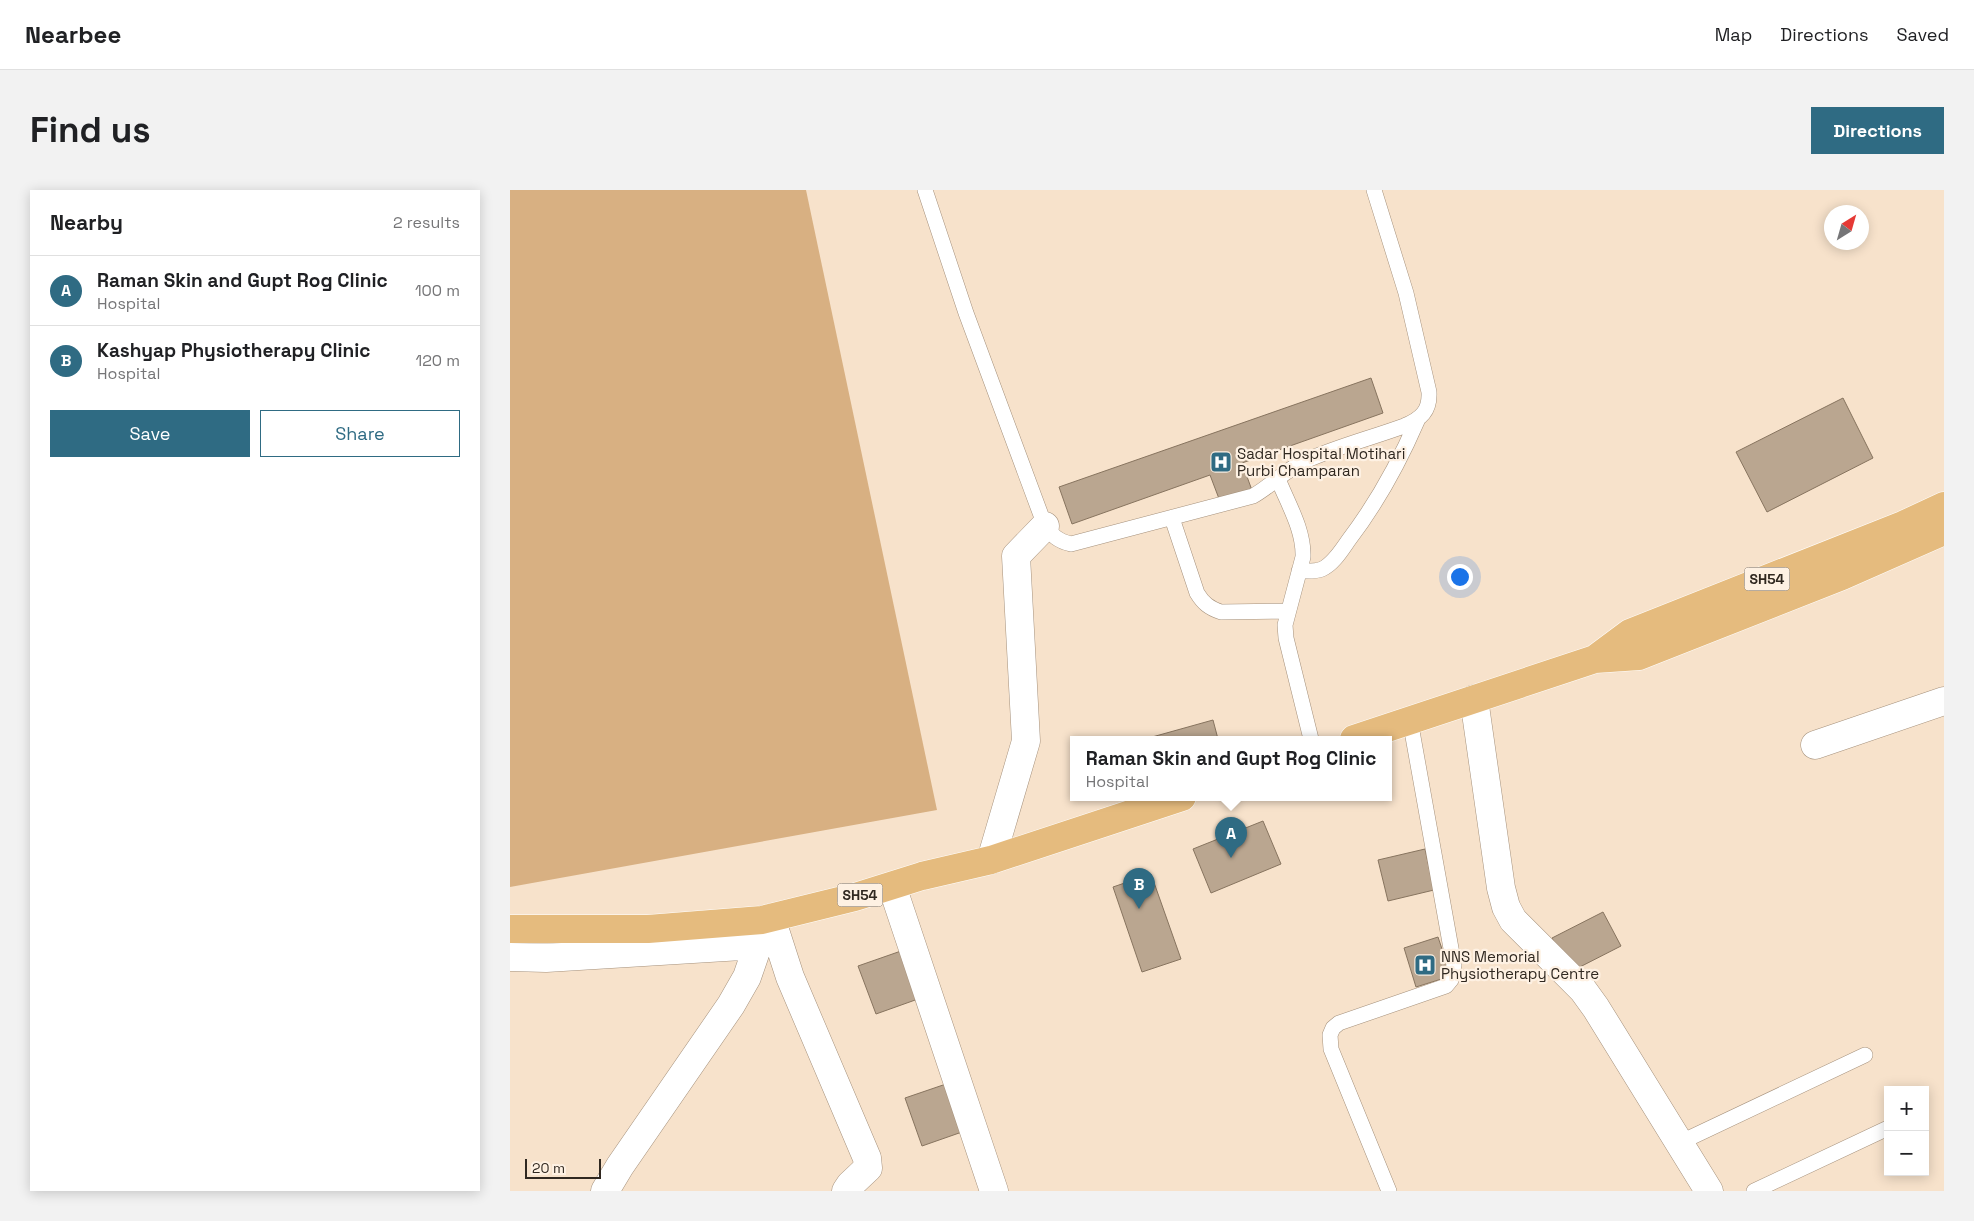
<!DOCTYPE html>
<html lang="en">
<head>
<meta charset="utf-8">
<style>
	body { margin:0; font-family:"Space Grotesk",sans-serif; background:#f2f2f2; color:#202124 }
	.controls { position:absolute; right:15px; bottom:15px; display:grid; overflow:hidden; border-radius:0px; box-shadow:0 2px 12px #0003 }
	.controls button { width:45px; height:45px; display:grid; place-items:center; padding:0; border:0; border-bottom:1px solid #e0e0e0; background:#fff; color:#202124; font:25px sans-serif }
	.compass { position:absolute; left:1314px; top:15px; width:45px; height:45px; border-radius:50%; background:#fff; box-shadow:0 2px 12px #0003; rotate:37deg }
	.scale { position:absolute; left:15px; bottom:12px; width:76px; box-sizing:border-box; padding-left:5px; border:2px solid #302820; border-top:0; font-size:14px; line-height:18px; white-space:nowrap; color:#302820; -webkit-text-stroke:4px #fef1e3; paint-order:stroke }
	.you { position:absolute; left:949px; top:386px; width:18px; height:18px; margin:-12px; border:4px solid #fff; border-radius:50%; background:#1a73e8; box-shadow:0 0 0 8px #1a73e833 }
	.badge { display:grid; place-items:center; width:32px; height:32px; border-radius:50%; background:#2f6b83; color:#fff; font-size:16px; font-weight:700 }
	.pin { position:absolute; translate:-50% -41px; filter:drop-shadow(0 1px 2px #0008) }
	.pin::after { content:''; position:absolute; top:26px; width:18px; height:15px; background:inherit; clip-path:polygon(0 0,100% 0,50% 100%) }
	.popup { position:absolute; left:560px; top:546px; width:322px; height:65px; box-sizing:border-box; display:grid; place-content:center; border-radius:0px; background:#fff; filter:drop-shadow(0 1px 4px #0005); font-size:16px; white-space:nowrap; color:#757577 }
	.popup b { font-size:19px; color:#202124 }
	.popup::after { content:''; position:absolute; left:50%; top:100%; margin-left:-10px; border:10px solid transparent; border-top-color:#fff }
	.list { margin:0; padding:0; list-style:none }
	h2 { display:flex; justify-content:space-between; align-items:center; height:65px; margin:0; padding:0 20px; font-size:21px }
	h2 small { font-size:16px; font-weight:400; color:#757577 }
	.list li { display:grid; grid-template-columns:32px 1fr auto; gap:15px; align-items:center; box-sizing:border-box; height:70px; padding:0 20px; border-top:1px solid #e0e0e0 }
	.list b { display:block; font-size:19px; white-space:nowrap }
	.list p { margin:0; font-size:16px; white-space:nowrap; color:#757577 }
	.list em { font-size:16px; font-style:normal; color:#757577 }
	.actions { display:flex; gap:10px; padding:15px 20px }
	.actions a { flex:1; padding:11px 0; border:1px solid #2f6b83; border-radius:0px; text-align:center; font-size:18px; color:#2f6b83 }
	.actions .main { background:#2f6b83; color:#fff }
	.map { position:relative; flex:none; width:1434px; height:1001px; overflow:hidden; border-radius:0px }
	header { display:flex; align-items:center; gap:30px; box-sizing:border-box; height:70px; padding:0 25px; background:#fff; border-bottom:1px solid #e0e0e0 }
	header strong { font-size:24px }
	nav { display:flex; gap:28px; margin-inline-start:auto; font-size:18px }
	.intro { display:flex; align-items:center; justify-content:space-between; box-sizing:border-box; height:120px; padding:0 30px }
	h1 { margin:0; font-size:35px }
	.button { padding:12px 22px; border-radius:0px; background:#2f6b83; color:#fff; font-size:18px; font-weight:700 }
	main { display:flex; gap:30px; padding:0 30px }
	aside { flex:1; background:#fff; border-radius:0px; box-shadow:0 2px 12px #0003 }
	.map>svg:first-child { display:block }
	.green { fill:#d8b082 }
	.building { fill:#baa690; stroke:#87745f }
	.lines { fill:none; stroke-linecap:round; stroke-linejoin:round }
	.lane-casing { stroke:#a5917c; stroke-width:16 }
	.street-casing { stroke:#a5917c; stroke-width:29 }
	.primary-casing { stroke:#fff; stroke-width:29 }
	.lane { stroke:#fff; stroke-width:15 }
	.street { stroke:#fff; stroke-width:28 }
	.primary { stroke:#e5bb7e; stroke-width:28 }
	.labels { text-anchor:middle; dominant-baseline:central; stroke-width:4.5; stroke-linejoin:round; paint-order:stroke }
	.shield { fill:#fef1e3; stroke:#6e645a; stroke-width:1 }
	.shield-label { font-size:14px; font-weight:bold; fill:#302820 }
	.poi-label { font-size:15px; fill:#302820; stroke:#fef1e3; text-anchor:start }
</style>
</head>
<body>
<header>
<strong>Nearbee</strong>
<nav><a>Map</a><a>Directions</a><a>Saved</a></nav>
</header>
<div class="intro"><h1>Find us</h1><a class="button">Directions</a></div>
<main>
<aside>
<h2>Nearby<small>2 results</small></h2>
<ul class="list">
<li><span class="badge">A</span><div><b>Raman Skin and Gupt Rog Clinic</b><p>Hospital</p></div><em>100 m</em></li>
<li><span class="badge">B</span><div><b>Kashyap Physiotherapy Clinic</b><p>Hospital</p></div><em>120 m</em></li>
</ul>
<div class="actions"><a class="main">Save</a><a>Share</a></div>
</aside>
<div class="map">
<svg width="1434" height="1001" viewBox="0 0 1434 1001">
	<rect width="100%" height="100%" fill="#f7e2cb"/>
	<!-- green -->
	<path class="green" d="M0 0H296L427 620 0 697Z"/>
	<!-- building -->
	<path class="building" d="M861 188 873 223 732 273 743 303 711 314 700 285 562 334 549 297Z
		M1333 208 1363 268 1257 322 1226 262Z
		M703 530 708 549H635Z
		M753 631 771 674 701 703 683 659Z
		M915 659 924 700 878 711 868 670Z
		M641 684 671 769 632 782 603 697Z
		M1093 722 1111 756 1060 782 1042 748Z
		M928 747 941 786 906 797 894 758Z
		M391 761 408 809 366 824 348 776Z
		M436 894 452 942 412 956 395 908Z"/>
	<g class="lines">
		<!-- lane casing -->
		<g class="lane-casing">
			<path id="lane" d="M415 0 456 123 535 336C543 346 548 351 561 354L743 306C761 296 775 280 795 271 826 257 861 248 894 236 911 229 920 221 919 202L896 103 864 0
				M768 289C778 314 794 340 793 367L775 435 776 448 801 549
				M662 328 687 403C693 413 699 418 711 422L778 421
				M789 381C796 381 805 382 812 379 823 374 831 361 838 351 867 313 888 275 907 231
				M1169 953 1355 865
				M879 1001 821 859 820 845 823 838 829 833 936 796 941 790 944 775 900 530
				M1244 1001 1378 938"/>
		</g>
		<!-- street casing -->
		<g class="street-casing">
			<path id="street" d="M964 509 991 698 996 717 1003 730 1073 800 1086 818 1199 1001
				M1305 555 1434 511
				M481 670 516 551 506 366 535 336
				M382 696 484 1001
				M261 728 280 787 357 968 358 978 340 995 336 1001
				M0 767 36 768 248 755
				M95 1001 110 976 221 815 237 787 248 755 252 730"/>
		</g>
		<!-- primary casing -->
		<g class="primary-casing">
			<path id="primary" d="M1085 469 1120 443 1393 335 1434 316
				M844 549 1085 469 1129 466 1332 386 1434 341
				M0 739H138L252 730 345 707 412 686 481 670 672 607"/>
		</g>
		<!-- lane -->
		<use href="#lane" class="lane"/>
		<!-- street -->
		<use href="#street" class="street"/>
		<!-- primary -->
		<use href="#primary" class="primary"/>
	</g>
	<!-- icons -->
	<defs>
		<g id="hospital-square" transform="scale(1.125)"><rect x="-9" y="-9" width="18" height="18" rx="4" fill="#2f6b83" stroke="#fef1e3"/><path d="M-5-5h3v3.5h4V-5h3V5h-3V1.5h-4V5h-3Z" fill="#fff"/></g>
	</defs>
	<g fill-rule="evenodd">
		<use href="#hospital-square" x="711" y="272"/>
		<use href="#hospital-square" x="915" y="775"/>
	</g>
	<g class="labels">
		<!-- shield labels -->
		<g class="shield">
			<rect x="1234.5" y="377.5" width="45" height="23" rx="4"/>
			<rect x="327.5" y="693.5" width="45" height="23" rx="4"/>
		</g>
		<g class="shield-label">
			<text x="1257" y="389">SH54</text>
			<text x="350" y="705">SH54</text>
		</g>
		<!-- poi labels -->
		<g class="poi-label">
			<text x="727" y="263">Sadar Hospital Motihari<tspan x="727" dy="17">Purbi Champaran</tspan></text>
			<text x="931" y="766">NNS Memorial<tspan x="931" dy="17">Physiotherapy Centre</tspan></text>
		</g>
	</g>
</svg>
<div class="controls">
<button>+</button>
<button>−</button>
</div>
<svg class="compass" viewBox="-18 -18 36 36"><path d="M0-13l5 13h-10z" fill="#e53935"/><path d="M0 13l5-13h-10z" fill="#757577"/></svg>
<div class="scale">20 m</div>
<div class="you"></div>
<div class="pin badge" style="left:721px;top:668px">A</div>
<div class="popup"><b>Raman Skin and Gupt Rog Clinic</b>Hospital</div>
<div class="pin badge" style="left:629px;top:719px">B</div>
</div>
</main>
</body>
</html>
